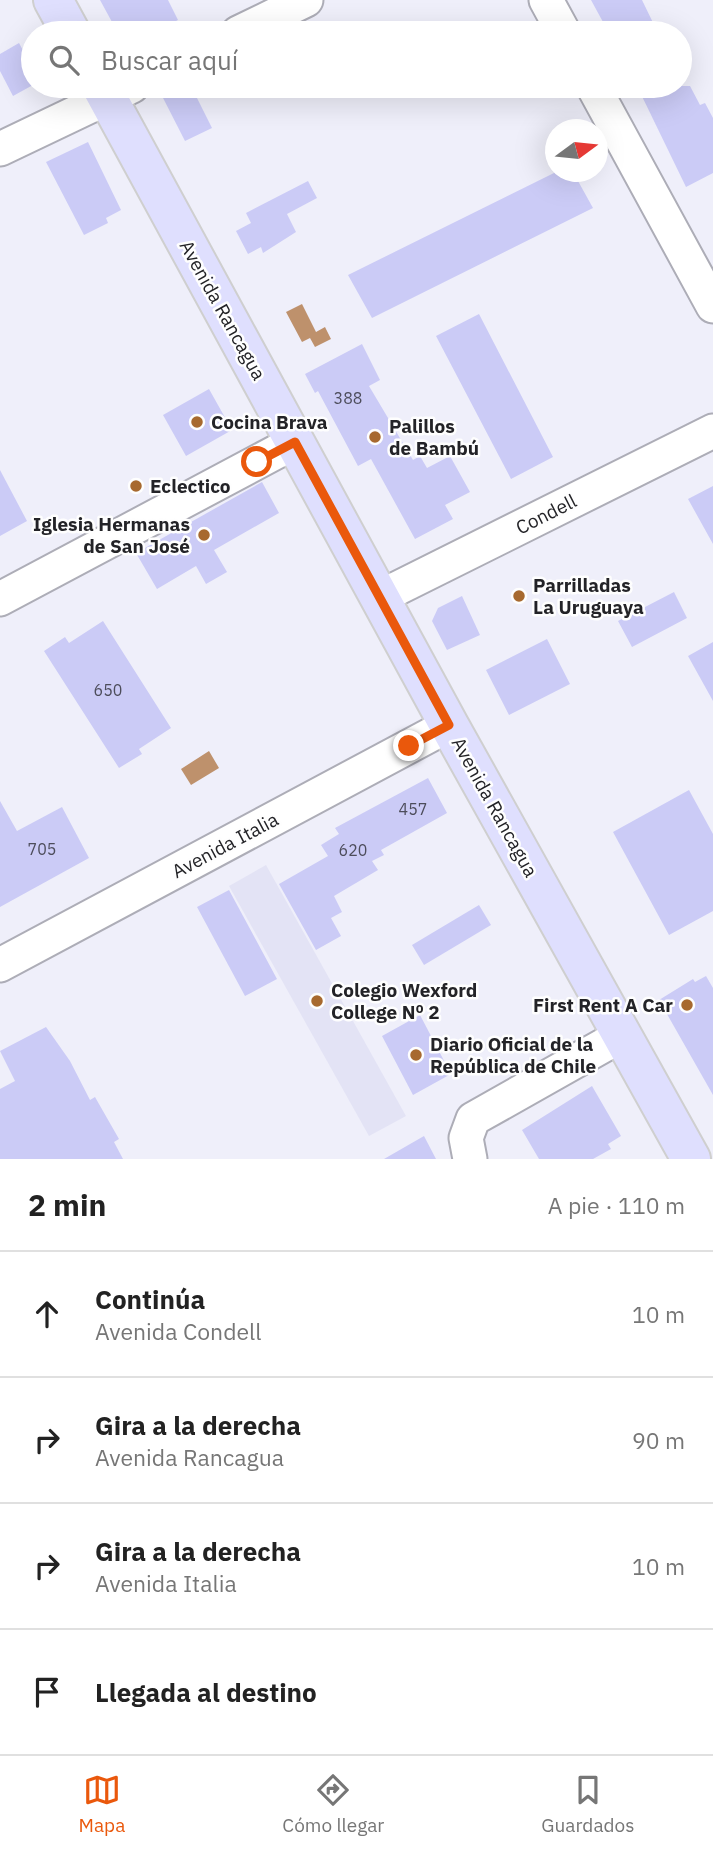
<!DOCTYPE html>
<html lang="es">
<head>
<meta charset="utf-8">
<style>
	body { margin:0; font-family:"IBM Plex Sans",sans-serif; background:#f2f2f2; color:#222 }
	.compass { position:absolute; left:545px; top:119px; width:63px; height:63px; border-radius:50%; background:#fff; box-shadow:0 7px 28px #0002; rotate:75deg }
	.stop { position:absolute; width:21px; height:21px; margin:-16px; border:5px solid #ea580c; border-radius:50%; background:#fff }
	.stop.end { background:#ea580c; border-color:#fff; box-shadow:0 2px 7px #0008 }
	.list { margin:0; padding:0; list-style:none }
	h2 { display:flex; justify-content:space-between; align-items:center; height:91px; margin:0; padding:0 28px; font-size:30px }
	h2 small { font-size:23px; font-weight:400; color:#767676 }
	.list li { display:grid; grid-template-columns:46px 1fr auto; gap:21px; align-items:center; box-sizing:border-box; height:126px; padding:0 28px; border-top:2px solid #e0e0e0 }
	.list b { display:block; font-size:26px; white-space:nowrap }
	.list p { margin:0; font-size:23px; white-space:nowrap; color:#767676 }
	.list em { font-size:23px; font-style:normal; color:#767676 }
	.icon { flex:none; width:38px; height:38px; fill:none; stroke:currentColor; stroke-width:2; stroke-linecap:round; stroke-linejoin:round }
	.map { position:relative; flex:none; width:713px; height:1159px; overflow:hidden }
	.search { position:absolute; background:#fff; box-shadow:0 7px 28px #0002; left:21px; right:21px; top:21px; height:77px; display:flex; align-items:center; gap:18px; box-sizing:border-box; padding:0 24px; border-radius:38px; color:#767676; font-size:26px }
	.sheet { height:595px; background:#fff }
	nav { display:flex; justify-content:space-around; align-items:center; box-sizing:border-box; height:98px; border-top:2px solid #e0e0e0; background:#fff; font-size:19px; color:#767676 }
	nav a { display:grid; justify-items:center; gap:4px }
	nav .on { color:#ea580c }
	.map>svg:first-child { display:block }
	.built { fill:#e3e3f5 }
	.water { fill:#be916c }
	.building { fill:#cbcbf6 }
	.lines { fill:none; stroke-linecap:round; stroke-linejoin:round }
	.minor-casing { stroke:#adadb7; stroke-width:37 }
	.major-casing { stroke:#cfcfcf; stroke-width:42 }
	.minor { stroke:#fff; stroke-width:33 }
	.major { stroke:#dfdffe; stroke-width:38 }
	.route { stroke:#ea580c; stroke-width:9 }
	.poi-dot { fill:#a7692f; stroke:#fefefe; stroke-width:2.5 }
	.labels { text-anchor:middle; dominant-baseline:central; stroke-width:5; stroke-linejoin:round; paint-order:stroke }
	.number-label { font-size:16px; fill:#4d4d5b }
	.street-label { font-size:19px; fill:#232327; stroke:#fefefe }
	.poi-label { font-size:19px; font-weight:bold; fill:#232327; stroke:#fefefe; text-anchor:start }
</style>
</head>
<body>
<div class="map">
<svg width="713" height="1159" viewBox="0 0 713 1159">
	<rect width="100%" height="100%" fill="#efeffa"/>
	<!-- built -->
	<path class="built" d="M266 865 406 1116 369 1136 229 886Z"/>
	<!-- water -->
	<path class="water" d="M302 304 316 332 325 327 331 339 315 347 310 338 302 342 286 312Z
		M209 751 219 768 191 785 181 769Z"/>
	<!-- building -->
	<path class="building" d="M100 0H168L178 20 152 33H118Z
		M591 0H642L658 33H609Z
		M19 43 33 69V85L13 96 0 71V54Z
		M172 86H191L212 128 185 141 160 92Z
		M637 86H690L700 105 705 103 713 118V173L686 187Z
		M88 142 121 210 106 218 108 223 84 235 46 162Z
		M556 172H573L593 208 372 318 348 275Z
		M308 181 317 198 287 214 296 232 263 253 261 247 248 254 236 231 251 223 246 213Z
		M479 314 553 457 511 479 436 336Z
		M362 344 380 380 369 386 413 460 420 456 427 468 450 456 470 492 445 505 453 519 415 539 371 459 358 466 318 391 315 393 305 374Z
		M209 389 232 430 186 456 163 415Z
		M0 470 27 521 0 536Z
		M262 482 279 513 214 550 227 572 206 584 196 566 157 589 136 553Z
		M713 486V544L688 499Z
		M674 592 687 618 632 647 618 621Z
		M462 596 480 635 447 650 432 621 438 608Z
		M103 621 171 728 139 749 142 754 119 768 44 651 65 637 69 643Z
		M547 639 570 684 509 715 486 670Z
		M713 642V701L688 656Z
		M428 778 447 813 381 850 384 855 372 861 378 870 334 896 342 912 331 918 341 936 316 950 279 884 328 856 321 845 339 834 335 828Z
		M689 790 713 834V911L669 935 613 832Z
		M0 801 17 831 62 807 89 858 0 907Z
		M229 890 277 979 245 996 197 907Z
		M479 905 491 925 424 965 412 945Z
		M706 976 713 988V1095L659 1000 693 979 695 982Z
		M420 1015 451 1074 413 1095 382 1036Z
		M46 1027 70 1061 90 1100 95 1097 119 1139 114 1142 123 1159H0V1089L15 1081 0 1051Z
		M592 1086 621 1136 608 1144 611 1149 593 1159H539L522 1130Z
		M424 1136 436 1159H384Z"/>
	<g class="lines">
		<!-- minor casing -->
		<g class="minor-casing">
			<path id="minor" d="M546 0 564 33
				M238 33 306 0
				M593 86 713 306
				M0 149 132 86
				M380 597 713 431
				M0 599 295 442
				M0 965 449 725
				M470 1159 466 1138 473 1119 622 1035"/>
		</g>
		<!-- major casing -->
		<g class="major-casing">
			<path id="major" d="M53 0 71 33
				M101 86 449 725 691 1159"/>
		</g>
		<!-- minor -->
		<use href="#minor" class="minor"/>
		<!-- major -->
		<use href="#major" class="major"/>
	</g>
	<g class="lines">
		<!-- route -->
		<path class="route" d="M257 462 295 442 449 725 409 746"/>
	</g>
	<!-- markers -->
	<g class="poi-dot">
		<circle cx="197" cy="422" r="7"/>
		<circle cx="375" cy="437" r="7"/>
		<circle cx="136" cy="486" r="7"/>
		<circle cx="204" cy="535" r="7"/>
		<circle cx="519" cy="596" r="7"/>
		<circle cx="317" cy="1001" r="7"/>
		<circle cx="687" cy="1005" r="7"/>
		<circle cx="416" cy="1055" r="7"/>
	</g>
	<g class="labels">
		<!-- number labels -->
		<g class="number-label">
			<text x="348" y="398">388</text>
			<text x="108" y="690">650</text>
			<text x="413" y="809">457</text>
			<text x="42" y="849">705</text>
			<text x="353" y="850">620</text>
		</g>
		<!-- street labels -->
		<g class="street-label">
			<text transform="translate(223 310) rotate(61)">Avenida Rancagua</text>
			<text transform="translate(546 514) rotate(-27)">Condell</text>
			<text transform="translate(495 807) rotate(61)">Avenida Rancagua</text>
			<text transform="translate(225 845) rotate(-28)">Avenida Italia</text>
		</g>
		<!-- poi labels -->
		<g class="poi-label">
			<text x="211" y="422">Cocina Brava</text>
			<text x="389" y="426">Palillos<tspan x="389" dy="22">de Bambú</tspan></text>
			<text x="150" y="486">Eclectico</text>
			<text x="190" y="524" text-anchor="end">Iglesia Hermanas<tspan x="190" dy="22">de San José</tspan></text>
			<text x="533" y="585">Parrilladas<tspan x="533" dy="22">La Uruguaya</tspan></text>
			<text x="331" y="990">Colegio Wexford<tspan x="331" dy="22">College Nº 2</tspan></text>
			<text x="673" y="1005" text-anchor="end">First Rent A Car</text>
			<text x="430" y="1044">Diario Oficial de la<tspan x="430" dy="22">República de Chile</tspan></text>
		</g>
	</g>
</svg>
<svg class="compass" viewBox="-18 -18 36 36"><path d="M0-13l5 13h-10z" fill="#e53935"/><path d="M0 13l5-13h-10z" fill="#767676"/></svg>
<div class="stop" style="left:257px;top:462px"></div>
<div class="stop end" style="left:409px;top:746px"></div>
<div class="search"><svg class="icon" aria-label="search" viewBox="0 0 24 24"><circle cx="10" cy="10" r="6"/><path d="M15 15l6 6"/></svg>Buscar aquí</div>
</div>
<section class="sheet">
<h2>2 min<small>A pie · 110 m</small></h2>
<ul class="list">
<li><svg class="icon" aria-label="ahead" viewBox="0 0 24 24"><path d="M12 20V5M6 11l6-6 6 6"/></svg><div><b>Continúa</b><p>Avenida Condell</p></div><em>10 m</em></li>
<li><svg class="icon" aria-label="right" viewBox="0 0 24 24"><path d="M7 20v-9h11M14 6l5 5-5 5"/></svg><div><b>Gira a la derecha</b><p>Avenida Rancagua</p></div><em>90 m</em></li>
<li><svg class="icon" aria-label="right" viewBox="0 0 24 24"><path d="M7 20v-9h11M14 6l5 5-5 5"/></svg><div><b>Gira a la derecha</b><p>Avenida Italia</p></div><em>10 m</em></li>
<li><svg class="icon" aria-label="arrive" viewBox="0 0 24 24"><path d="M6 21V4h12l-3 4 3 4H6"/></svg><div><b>Llegada al destino</b></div></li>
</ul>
</section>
<nav>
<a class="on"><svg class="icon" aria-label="map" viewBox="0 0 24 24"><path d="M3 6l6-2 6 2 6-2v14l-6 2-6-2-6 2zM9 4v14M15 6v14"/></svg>Mapa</a>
<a><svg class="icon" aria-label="directions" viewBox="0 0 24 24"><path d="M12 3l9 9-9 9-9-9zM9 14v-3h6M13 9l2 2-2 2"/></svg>Cómo llegar</a>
<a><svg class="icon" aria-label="saved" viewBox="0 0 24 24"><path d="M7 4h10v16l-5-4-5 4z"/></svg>Guardados</a>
</nav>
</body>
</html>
